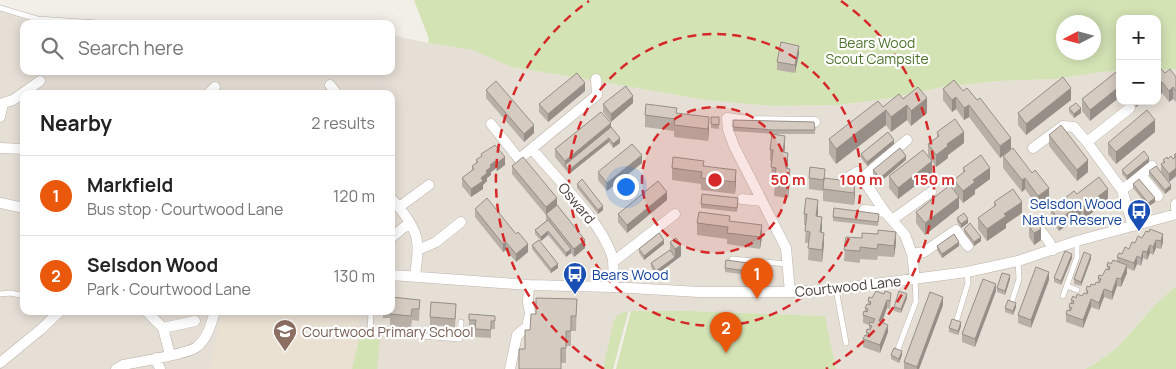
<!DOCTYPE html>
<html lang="en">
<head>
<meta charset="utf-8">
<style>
	body { margin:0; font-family:Manrope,sans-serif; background:#f6f6f6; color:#222 }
	.controls { position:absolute; right:15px; top:15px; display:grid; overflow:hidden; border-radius:10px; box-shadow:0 2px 12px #0003 }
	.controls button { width:45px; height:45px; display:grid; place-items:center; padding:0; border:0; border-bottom:1px solid #e0e0e0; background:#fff; color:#222; font:25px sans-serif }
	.compass { position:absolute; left:1056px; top:15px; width:45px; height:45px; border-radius:50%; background:#fff; box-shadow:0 2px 12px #0003; rotate:264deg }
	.you { position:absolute; left:625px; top:186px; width:18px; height:18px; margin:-12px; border:4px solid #fff; border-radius:50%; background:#1a73e8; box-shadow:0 0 0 8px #1a73e833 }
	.badge { display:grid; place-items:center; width:32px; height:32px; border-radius:50%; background:#ea580c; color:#fff; font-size:16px; font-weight:700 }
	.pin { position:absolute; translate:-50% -41px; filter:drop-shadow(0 1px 2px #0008) }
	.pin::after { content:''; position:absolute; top:26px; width:18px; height:15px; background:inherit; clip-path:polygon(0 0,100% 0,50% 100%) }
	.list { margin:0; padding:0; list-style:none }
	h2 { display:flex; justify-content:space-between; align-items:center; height:65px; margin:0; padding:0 20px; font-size:21px }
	h2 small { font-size:16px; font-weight:400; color:#767676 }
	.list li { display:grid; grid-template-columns:32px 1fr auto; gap:15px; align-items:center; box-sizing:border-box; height:80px; padding:0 20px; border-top:1px solid #e0e0e0 }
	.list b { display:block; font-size:19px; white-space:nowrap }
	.list p { margin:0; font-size:16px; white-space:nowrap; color:#767676 }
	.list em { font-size:16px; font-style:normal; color:#767676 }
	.icon { flex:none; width:28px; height:28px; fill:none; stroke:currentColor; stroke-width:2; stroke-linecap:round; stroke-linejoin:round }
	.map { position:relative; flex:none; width:1176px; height:369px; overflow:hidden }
	.search { position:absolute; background:#fff; box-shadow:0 2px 12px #0003; left:20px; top:20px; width:375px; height:55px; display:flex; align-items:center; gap:12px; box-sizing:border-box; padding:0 18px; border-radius:10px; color:#767676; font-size:19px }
	.panel { position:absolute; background:#fff; box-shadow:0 2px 12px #0003; left:20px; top:90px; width:375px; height:225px; border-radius:10px }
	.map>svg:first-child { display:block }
	.residential { fill:#e6dfd6; fill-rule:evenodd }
	.education { fill:#eae1d3 }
	.green { fill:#d3e3b4; fill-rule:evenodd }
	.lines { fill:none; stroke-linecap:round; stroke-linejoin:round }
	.service-casing { stroke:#bdb4ab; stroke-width:6 }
	.minor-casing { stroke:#bdb4ab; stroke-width:11 }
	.service { stroke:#fff; stroke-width:5 }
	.minor { stroke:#fff; stroke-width:10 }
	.wall { fill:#b8afa6 }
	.shaded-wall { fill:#968e87 }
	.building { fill:#d6cbc1; stroke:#968e87 }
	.ring { fill:none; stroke:#d62828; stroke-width:2.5; stroke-dasharray:9 6 }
	.labels { text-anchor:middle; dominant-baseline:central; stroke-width:4.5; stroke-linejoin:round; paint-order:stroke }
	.park-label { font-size:14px; fill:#50722f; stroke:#fff }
	.street-label { font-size:14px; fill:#453e37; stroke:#fff }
	.transit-label { font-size:14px; fill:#164399; stroke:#fff; text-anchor:end }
	.education-label { font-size:14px; fill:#785e54; stroke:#fff; text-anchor:start }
	.centre { fill:#d62828; stroke:#fff; stroke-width:2.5 }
	.ring-label { font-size:15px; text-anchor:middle; font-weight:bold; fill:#d62828; stroke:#fff; stroke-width:4.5; stroke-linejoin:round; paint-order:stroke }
</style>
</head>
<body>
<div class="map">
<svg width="1176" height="369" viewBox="0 0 1176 369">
	<rect width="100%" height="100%" fill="#f2eee8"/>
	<!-- residential -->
	<path class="residential" d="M0 12 39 23 47 24H24V71H391V35L428 43 474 50 511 67 584 79H601L603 82 705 100 773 106 837 105 886 99 943 87 998 81 1055 79 1101 72 1120 71V101H1157V70L1176 69V286L1156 304 1118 347 1096 363 1085 369H836L825 316 688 311H629L613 369H0ZM24 94H391V311H24Z"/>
	<!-- education -->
	<path class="education" d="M223 311H359L360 335 352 369H209Z"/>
	<!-- green -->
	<path class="green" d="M414 0H1176V69L1157 70V19H1120V71L1101 72 1055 79 998 81 943 87 886 99 837 105 773 106 705 100 603 82 601 79H585L511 67 473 50 428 43 429 39ZM1064 22H1094V52H1064Z
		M1176 286V369H1085L1096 363 1118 347 1156 304Z
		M628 311 613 369H603L614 320 619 314Z
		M631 311H689L825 316 836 369H616Z
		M360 335 380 339 377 369H352Z"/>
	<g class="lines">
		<!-- service casing -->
		<g class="service-casing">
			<path id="service" d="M0 8 37 19 112 24
				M732 259 787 264
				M1067 286 1077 290
				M836 289 846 343
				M0 294 11 293 24 296
				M1063 296 1077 257V242
				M1012 301 1019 279 1018 261
				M371 311 370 332 460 339 461 322
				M957 319 968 283 967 272
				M898 349 916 301 915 279"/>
		</g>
		<!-- minor casing -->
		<g class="minor-casing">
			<path id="minor" d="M330 85 337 94
				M208 94 215 87
				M3 103 13 100 40 81
				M0 117 3 103
				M491 124 519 159 597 95 596 79
				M907 140 862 178 885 212 905 235 912 254 915 279
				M1087 142 1130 108
				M0 148 24 149
				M1033 148 1063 126 1074 127 1087 142 1122 190 1133 226
				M532 149C555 177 606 226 613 260 614 269 613 278 613 287
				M1141 175 1158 196
				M850 176 857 172 862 178
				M1122 190 1152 166
				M391 198C401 209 415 226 417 241 419 253 416 265 415 276
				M742 199 762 201
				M0 203 24 208
				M1176 204V214
				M399 207 429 185
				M864 210 885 212
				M892 220 931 192
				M1033 221 1048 240 1053 250
				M391 238 409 223
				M418 250 436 242 461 222
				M912 254 924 252 956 230 968 246
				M613 262 675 214
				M391 275 529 285 613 287 699 292H790L836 289 967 272 1018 261 1077 241 1176 214
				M790 292 786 248 734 146 728 130 727 118 749 121 815 122
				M148 313 163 328 170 355
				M163 328 195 321
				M156 358 160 369
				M0 363 40 330 60 311
				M116 369 123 365C137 362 190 354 198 346 208 337 211 324 215 311
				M510 369 517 335 527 327 530 313 528 302 529 285"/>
		</g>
		<!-- service -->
		<use href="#service" class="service"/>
		<!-- minor -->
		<use href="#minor" class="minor"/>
	</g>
	<!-- wall -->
	<path class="wall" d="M799 54 795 73 777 70V62Z
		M1120 69 1090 121 1082 111V99Z
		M1157 72 1165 73 1176 77V102L1173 99 1169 102 1162 93 1158 96 1157 95Z
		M943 89 963 91 977 100 1011 149 1000 158 969 117 964 120 956 109 952 112 943 100Z
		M486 90 534 133 524 142 486 98Z
		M585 91 548 122 539 112V104Z
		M903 99 927 113 911 126 907 120 891 132 886 125 836 164 829 154V139L883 107Z
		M1071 100 1026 135 1018 125V113Z
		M1132 101H1144L1136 107Z
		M633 103 611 122 603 112V104Z
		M1069 108 1081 113 1074 118 1069 112Z
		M677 113 709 129 708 141 674 137V131L645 127V115Z
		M711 117H719V129L711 128Z
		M733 120 814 122 815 134H774L733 131Z
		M611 127 620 143 613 148 609 142 569 174 555 157V149Z
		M937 132 964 143 948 155V158L936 167 928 155V144L937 137Z
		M1155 132 1116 164 1108 154V143Z
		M1049 135 1088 172 1077 181 1049 146Z
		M894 144 867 166 861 158V154Z
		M785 147 784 152 788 164 787 169 790 180 788 198 774 196 775 179H771L772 161H770V150Z
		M1176 153V176L1169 182 1161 172V164L1163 163V160L1173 159 1174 158V155Z
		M481 154 505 165 497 171 495 169 491 172V175L487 178V181L483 185V189L471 197 462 186V178L472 170V166L476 163V160L481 157Z
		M1003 156 1049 199 1038 207 1025 189 1022 192 1003 168Z
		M906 160 880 182 873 174V170Z
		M1149 162 1127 180 1122 174V170Z
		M642 163 607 191 598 180V172Z
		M512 166 557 205 585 248 574 257 571 253 566 257 548 235 541 241 535 234V230L546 221V215L512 174Z
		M704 166 736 182 735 194 701 190V184L672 180V168Z
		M963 168 990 179 975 190V194L963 203 959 198V208L925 235 916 223V212L954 190V180L963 173Z
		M1149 171 1171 189 1165 194 1149 175Z
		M932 173 898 199 889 188V176Z
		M809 178H825L855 194 854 205 823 201V191L809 189Z
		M577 184 603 210 598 214 577 188Z
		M1133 184 1155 202 1148 207 1133 188Z
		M1077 194 1108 200 1084 219 1081 214 1059 231 1051 221V209Z
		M667 200 627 233 618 222V214Z
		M738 202 737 212 701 208V204Z
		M994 202 1022 213 1006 224V228L987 241 978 229V218L994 207Z
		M475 209 528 252 516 262 506 250 503 252 475 217Z
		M818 212V216L822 228 821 233 824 244 822 262 808 260 809 243H805L806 225H804V214Z
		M833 217 879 218 878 226 833 221Z
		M957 218 968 223 961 228 957 222Z
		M730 221 762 237 760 249 727 244V239L697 235V223Z
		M1029 226 1041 240 1034 245 1029 237Z
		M964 229 981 241 974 246 964 233Z
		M1146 231 1163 242 1161 249 1156 248 1153 255 1150 253 1147 260 1143 258 1141 266 1137 264 1134 271 1127 268V273L1121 287 1117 286 1112 300 1104 297 1099 310 1091 307 1083 328 1066 322V314L1069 311V307L1071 304V300L1076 298 1082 296 1086 293V290L1095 285 1098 282V278L1102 276 1107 270V266L1117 262V257L1122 254 1142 238Z
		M846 237 896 243 894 257 878 256 877 260 860 259V263L844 261Z
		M670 242 681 256 656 275 651 267V263L670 250Z
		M664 244 644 260 639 253V249Z
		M532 245 558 268 551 273 532 249Z
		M937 246H959L942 258 937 250Z
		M1072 258 1061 285 1054 282V278Z
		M1091 259 1081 286 1074 284V279Z
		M725 268 763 269 762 277 725 272Z
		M1010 279 1005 295 997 292V288Z
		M1049 280 1031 328 1018 323V315Z
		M996 291 975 347 962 342V334Z
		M872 298 891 301 890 309 887 308 882 322 888 332 880 353 863 347V339L866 336V332L869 329V325L863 323V315L865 312V308L868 305V301Z
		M907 298 901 313 894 311V307Z
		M577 299 576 331H571V346H566V363H561L525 349 536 314Z
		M420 300 419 321 412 320 411 328 390 326V318H383V311H391Z
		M943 305 919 369H904V362Z
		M1016 307 1013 315 1005 312V308Z
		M456 312 455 327 430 325V317Z
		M469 314 495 316V329H491V338L475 337V328H469Z
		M961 326 958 335 949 332V328Z
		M891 355H902L899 363 891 359Z"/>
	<!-- shaded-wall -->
	<path class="shaded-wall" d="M799 46V54L795 73V65Z
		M1162 82V93L1158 96V85Z
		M585 83V91L548 122V114Z
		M1120 86V97L1090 121V110Z
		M1173 87V99L1169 102V91Z
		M1071 88V100L1026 135V124Z
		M633 96V103L611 122V114Z
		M956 97V109L952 112V100Z
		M927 98V113L911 126V111Z
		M1139 101H1144L1136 107V103Z
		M907 105V120L891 132V117Z
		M969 105V117L964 120V108Z
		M1081 108V113L1074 118V114Z
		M886 110V125L836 164V149Z
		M709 117V129L708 141V129Z
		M1155 120V132L1116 164V152Z
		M611 123V131L565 165V161Z
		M534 125V133L524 142V134Z
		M964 132V143L948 155V158L936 167V155L947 144Z
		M785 136V147L783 163V152Z
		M609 138V142L569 174V170Z
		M620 138V143L613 148V144Z
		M1011 138V149L1000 158V146Z
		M894 140V144L867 166V162Z
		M788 153V164L786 180V168Z
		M642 155V163L607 191V183Z
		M906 156V160L880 182V178Z
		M505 157V165L497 171V163Z
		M1149 158V162L1127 180V176Z
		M1088 160V172L1077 181V170Z
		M495 161V169L491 172V175L487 178V181L483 185V189L471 197V189L481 178 490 165Z
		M932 161V173L898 199V188Z
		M990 168V179L975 190V194L963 203V191L973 180Z
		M1176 168V176L1169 182V174Z
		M790 169V180L788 198V186Z
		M736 170V182L735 194V182Z
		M1025 178V189L1022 192V180Z
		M855 182V194L854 205V193Z
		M1171 185V189L1165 194V190Z
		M1049 188V199L1038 207V196Z
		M1108 189V200L1084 219V207Z
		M667 192V200L627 233V225Z
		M959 197V208L925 235V223Z
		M557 198V206L546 215V207Z
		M1155 198V202L1148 207V203Z
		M818 200V212L816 228V216Z
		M1022 202V213L1006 224V228L987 241V229L1004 214Z
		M1081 203V214L1059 231V220Z
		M603 206V210L598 214V210Z
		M822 217V228L820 244V232Z
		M968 219V223L961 228V224Z
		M762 225V237L760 249V237Z
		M1041 229V240L1034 245V233Z
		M548 231V235L541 241V237Z
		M896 232V243L894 257V246Z
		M824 233V244L822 262V250Z
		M1163 234V242L1161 249V241Z
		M981 237V241L974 246V242Z
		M585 240V248L574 257V249Z
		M664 240V244L644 260V256Z
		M1156 240V248L1153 255V247Z
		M506 242V250L503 252V244Z
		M959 242V246L942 258V254Z
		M528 244V252L516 262V254Z
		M681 245V256L656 275V271L675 257V249Z
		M1150 245V253L1147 260V252Z
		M571 249V253L566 257V253Z
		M1143 251V258L1141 266V258Z
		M1072 254V258L1061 285V281Z
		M1091 255V259L1081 286V282Z
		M1137 256V264L1134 271V263Z
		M558 264V268L551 273V269Z
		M1127 265V273L1121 287V279Z
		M1049 272V280L1031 328V320Z
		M1010 275V279L1005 295V291Z
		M1117 278V286L1112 300V292Z
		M996 284V291L975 347V339Z
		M1104 289V297L1099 310V303Z
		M907 294V298L901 313V309Z
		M943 297V305L919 369H917V367Z
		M1091 299V307L1083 328V320Z
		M887 300V308L879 329V321Z
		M1016 303V307L1013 315V311Z
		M961 322V326L958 335V331Z
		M888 325V332L880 353V345Z
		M902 351V355L899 363V359Z"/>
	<!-- building -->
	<path class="building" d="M781 42 799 46 795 65 777 62Z
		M1120 69V86L1090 110 1082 99Z
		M1161 69 1165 73 1170 69 1176 77V91L1173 87 1169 91 1162 82 1158 85 1157 83V72Z
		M577 73 585 83 548 114 539 104Z
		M1063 77 1071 88 1026 124 1018 113Z
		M954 80 963 91 967 88 977 100 980 98 1011 138 1000 146 969 105 964 108 956 97 952 100 943 89Z
		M496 81 534 125 524 134 486 90Z
		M626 86 633 96 611 114 603 104Z
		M918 87 927 98 911 111 907 105 891 117 886 110 836 149 829 139 878 101 883 107 899 94 903 99Z
		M1076 103 1081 108 1074 114 1069 108Z
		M646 104 677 108 676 113 709 117 708 129 674 125 675 119 645 115Z
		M1147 110 1155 120 1116 152 1108 143Z
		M601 112 611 123 565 161 555 149Z
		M711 117H719V125L711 124Z
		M955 119 964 132 947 144 948 146 936 155 928 144 939 136 937 132Z
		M733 120 814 122 815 130H774L733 127Z
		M1061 125 1088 160 1077 170 1049 135Z
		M611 127 620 138 613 144 609 138 569 170 565 165Z
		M888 132 894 140 867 162 861 154Z
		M772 134 785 136 783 152 788 153 786 168 790 169 788 186 774 185 776 168 771 167 773 150H770Z
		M632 144 642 155 607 183 598 172Z
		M495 145 505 157 497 163 495 161 490 165 491 167 486 171 487 173 481 178 483 181 471 189 462 178 474 169 472 166 478 162 476 160 482 156 481 154Z
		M900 148 906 156 880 178 873 170Z
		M1013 148 1032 173 1035 170 1049 188 1038 196 1025 178 1022 180 1003 156Z
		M923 150 932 161 898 188 889 176Z
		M1144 151 1149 158 1127 176 1122 170Z
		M1176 153V168L1169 174 1161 164 1165 162 1163 160 1167 157 1168 159 1171 156 1173 159 1176 157 1174 155Z
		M981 155 990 168 973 180 975 182 963 191 954 180 965 171 963 168Z
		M523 157 557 198 546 207 512 166Z
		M673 157 704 161 703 166 736 170 735 182 701 178 702 172 672 168Z
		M1156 166 1171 185 1165 190 1149 171Z
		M810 167 825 169 824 180 809 178Z
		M1099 177 1108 189 1084 207 1081 203 1059 220 1051 209 1074 191 1077 194Z
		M824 178 855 182 854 193 823 189Z
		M582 179 603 206 598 210 577 184Z
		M1139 179 1155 198 1148 203 1133 184Z
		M658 181 667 192 627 225 618 214Z
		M950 185 959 197 925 223 916 212Z
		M1013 189 1022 202 1004 214 1006 216 987 229 978 218 996 205 994 202Z
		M702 194 738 198 737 208 701 204Z
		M487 198 516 234 518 232 528 244 516 254 506 242 503 244 475 209Z
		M806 198 818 200 816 216 822 217 820 232 824 233 822 250 808 248 810 232 805 231 807 214H804Z
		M557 205 585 240 574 249 546 214Z
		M834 208 879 214 878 222 833 217Z
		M699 212 730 216 729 221 762 225 760 237 727 233 728 227 697 223Z
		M964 213 968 219 961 224 957 218Z
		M548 220 571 249 566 253 548 231 541 237 535 230Z
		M1036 221 1041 229 1034 233 1029 226Z
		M970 223 981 237 974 242 964 229Z
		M1150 229 1163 234 1161 241 1156 240 1153 247 1150 245 1147 252 1143 251 1141 258 1137 256 1134 263 1117 257 1119 253 1122 254 1125 247 1129 249 1132 242 1135 243 1138 236 1142 238 1146 231 1149 232Z
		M878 230 896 232 894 246 878 244 877 249 860 247V251L844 250 846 237 862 238V233L878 234Z
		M659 233 664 240 644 256 639 249Z
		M954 234 959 242 942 254 937 246Z
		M676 238 681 245 675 249 670 242Z
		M539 240 558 264 551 269 532 245Z
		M670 250 675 257 656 271 651 263Z
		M1065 251 1072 254 1061 281 1054 278Z
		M1084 252 1091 255 1081 282 1074 279Z
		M726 260 763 265 762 273 725 268Z
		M1113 260 1127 265 1121 279 1117 278 1112 292 1104 289 1099 303 1091 299 1083 320 1066 314 1067 310 1070 311 1072 308 1069 307 1070 303 1073 304 1074 301 1071 300 1073 296 1076 298 1077 294 1082 296 1084 293 1087 294 1088 291 1086 290 1087 286 1090 287 1091 284 1095 285 1096 282 1099 283 1101 279 1098 278 1099 275 1102 276 1106 269 1109 270 1110 267 1107 266 1108 262 1111 264Z
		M1036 267 1049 272 1031 320 1018 315Z
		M1002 273 1010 275 1005 291 997 288Z
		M983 279 996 284 975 339 962 334Z
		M876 291 884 294 885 291 891 293 890 301 887 300 879 321 888 325 880 345 863 339 865 335 868 337 869 333 866 332 867 330V329L870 330 872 326 869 325 870 322 873 323 875 319 863 315 864 311 867 312 868 309 865 308 867 304 870 305 871 302 868 301 869 297 872 298Z
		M899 291 907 294 901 309 894 307Z
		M930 292 943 297 917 367 904 362Z
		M391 297 420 300 419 309H412L411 316 390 314V311H391Z
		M536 298 577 299 576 316H571V331H566V348H561V369H519V349H525V330H530L531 314H536Z
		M1008 300 1016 303 1013 311 1005 308Z
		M431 302 456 304 455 319 430 317Z
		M469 314 495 316V321H491V330L475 329 476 320H469Z
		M952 319 961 322 958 331 949 328Z
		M894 348 902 351 899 359 891 355Z"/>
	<!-- distance rings -->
	<circle cx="715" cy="180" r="73" fill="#d62828" fill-opacity=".12"/>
	<g class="ring">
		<circle cx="715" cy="180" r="73"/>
		<circle cx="715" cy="180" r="146"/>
		<path d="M604 369A219 219 0 0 1 589 1M841 1A219 219 0 0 1 826 369"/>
	</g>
	<!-- icons -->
	<defs>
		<g id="bus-pin" transform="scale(1.25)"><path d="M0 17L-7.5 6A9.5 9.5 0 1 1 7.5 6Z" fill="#1a4fb4" stroke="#fff"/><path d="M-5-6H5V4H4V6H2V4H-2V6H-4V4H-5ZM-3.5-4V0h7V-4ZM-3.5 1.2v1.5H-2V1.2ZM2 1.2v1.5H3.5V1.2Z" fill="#fff"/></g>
		<g id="school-pin" transform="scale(1.25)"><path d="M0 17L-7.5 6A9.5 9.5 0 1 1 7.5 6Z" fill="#8d6e63" stroke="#fff"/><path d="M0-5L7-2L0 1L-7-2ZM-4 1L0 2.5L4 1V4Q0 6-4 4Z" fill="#fff"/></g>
	</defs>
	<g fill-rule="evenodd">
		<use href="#bus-pin" x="1139" y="211"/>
		<use href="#bus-pin" x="575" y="274"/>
		<use href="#school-pin" x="285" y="331"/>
	</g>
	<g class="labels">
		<!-- park labels -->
		<g class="park-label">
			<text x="877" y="42">Bears Wood<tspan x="877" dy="16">Scout Campsite</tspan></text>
		</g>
		<!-- street labels -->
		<g class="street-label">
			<text transform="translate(577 203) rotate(50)">Osward</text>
			<text transform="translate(848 286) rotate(-6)">Courtwood Lane</text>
		</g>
		<!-- transit labels -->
		<g class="transit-label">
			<text x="1122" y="203">Selsdon Wood<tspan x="1122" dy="16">Nature Reserve</tspan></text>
			<text x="592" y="274" text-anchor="start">Bears Wood</text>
		</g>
		<!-- education labels -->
		<g class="education-label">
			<text x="302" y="331">Courtwood Primary School</text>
		</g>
	</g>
	<circle cx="715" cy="180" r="8" class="centre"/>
	<g class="ring-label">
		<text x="788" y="185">50 m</text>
		<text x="861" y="185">100 m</text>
		<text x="934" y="185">150 m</text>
	</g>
</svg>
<div class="controls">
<button>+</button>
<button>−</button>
</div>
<svg class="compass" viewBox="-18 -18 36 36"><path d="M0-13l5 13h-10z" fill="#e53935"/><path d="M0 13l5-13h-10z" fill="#767676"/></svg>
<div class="you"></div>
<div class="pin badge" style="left:757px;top:299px">1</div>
<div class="pin badge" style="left:726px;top:353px">2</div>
<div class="search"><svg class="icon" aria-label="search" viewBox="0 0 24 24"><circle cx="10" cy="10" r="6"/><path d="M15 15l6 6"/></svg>Search here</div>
<section class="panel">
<h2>Nearby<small>2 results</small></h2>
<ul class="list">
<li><span class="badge">1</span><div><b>Markfield</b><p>Bus stop · Courtwood Lane</p></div><em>120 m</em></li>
<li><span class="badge">2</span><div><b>Selsdon Wood</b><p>Park · Courtwood Lane</p></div><em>130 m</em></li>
</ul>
</section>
</div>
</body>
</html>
